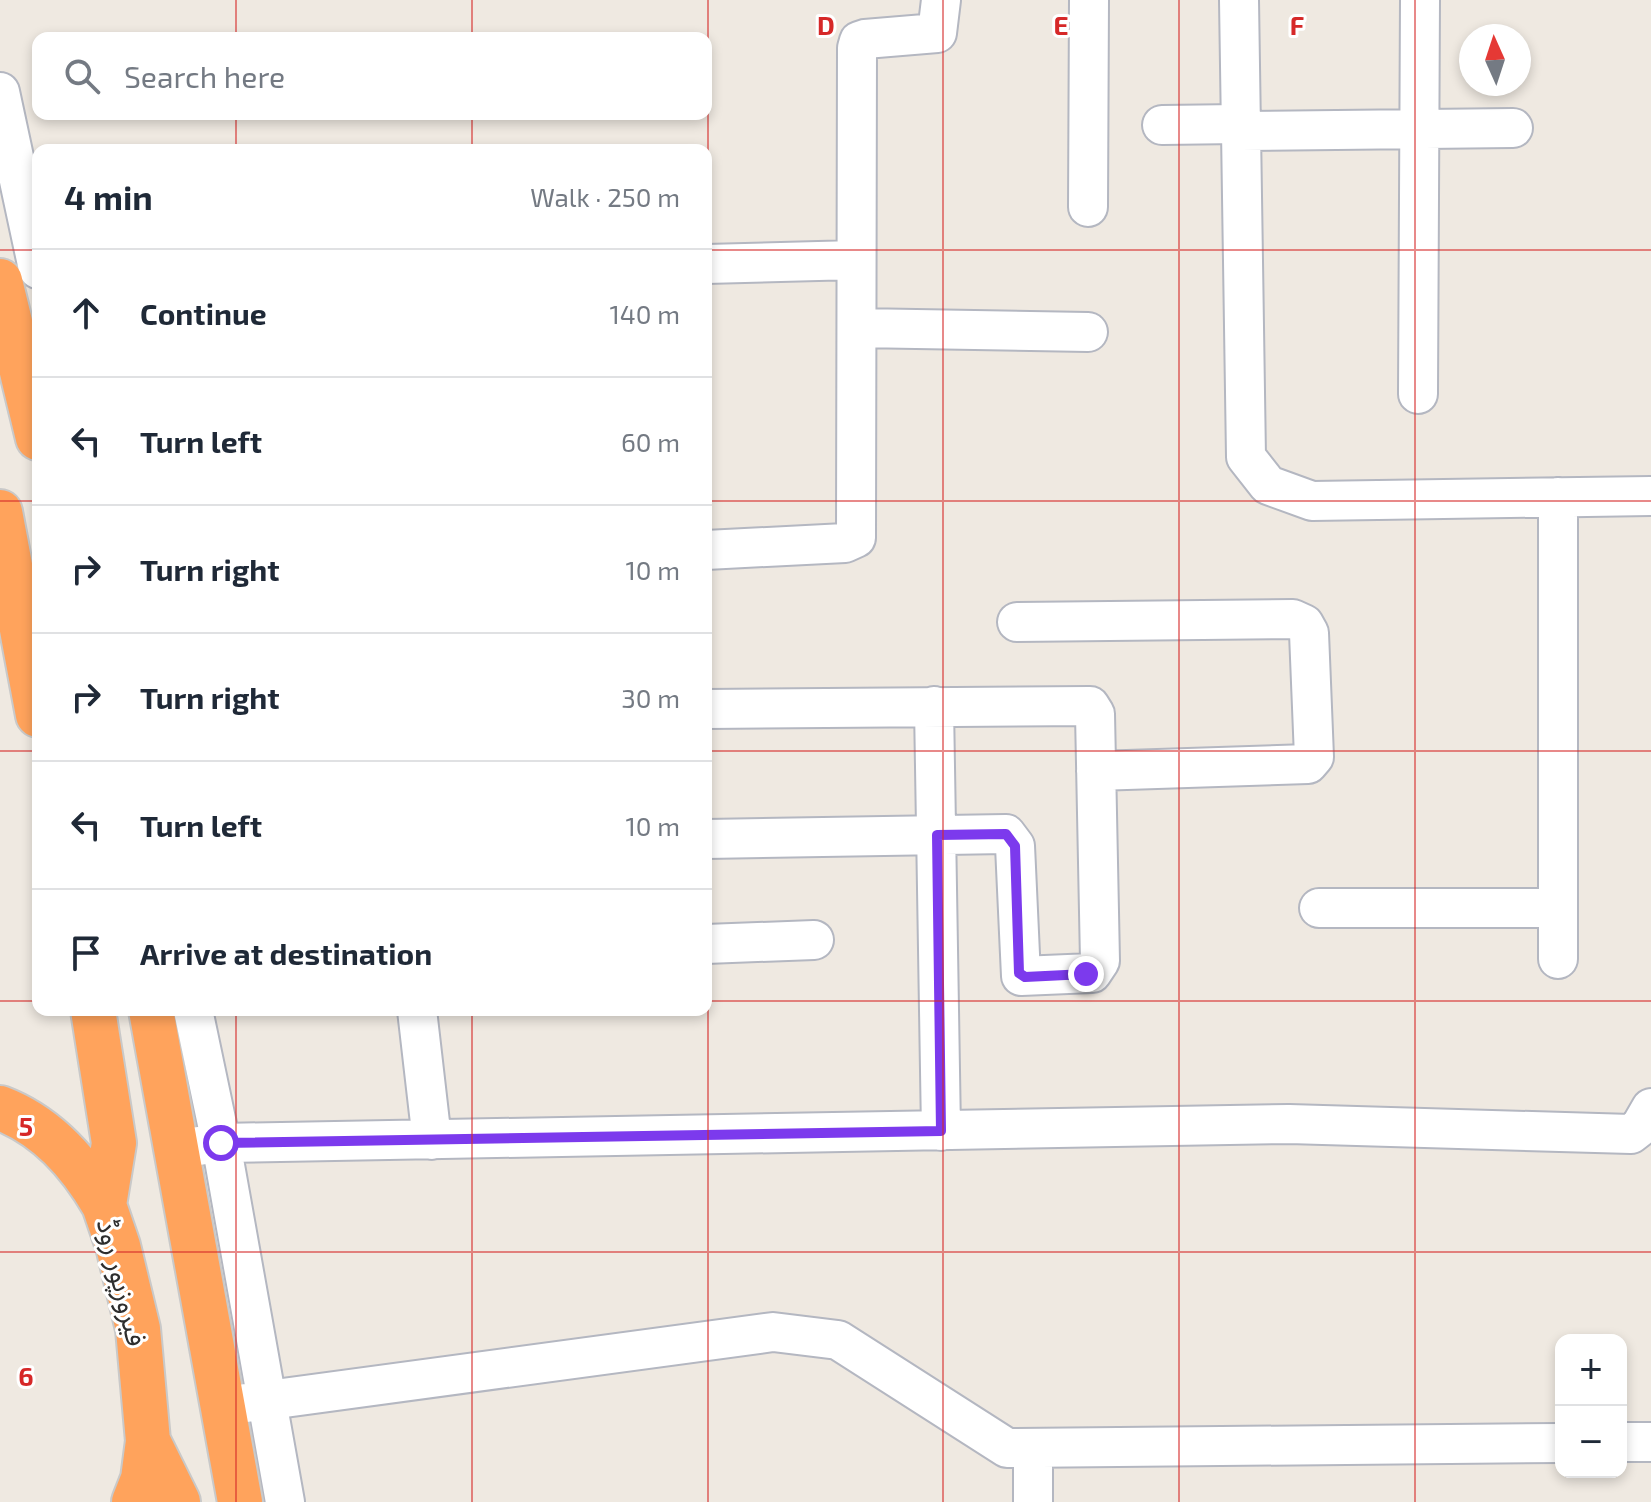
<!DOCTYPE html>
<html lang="en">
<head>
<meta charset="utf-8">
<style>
	body { margin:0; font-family:"Exo 2","Noto Sans Arabic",sans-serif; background:#f2f2f3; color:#1f2937 }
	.controls { position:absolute; right:24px; bottom:24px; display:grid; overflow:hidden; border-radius:16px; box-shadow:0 4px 12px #0003 }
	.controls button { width:72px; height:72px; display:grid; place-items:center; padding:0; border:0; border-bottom:2px solid #e0e1e3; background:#fff; color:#1f2937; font:40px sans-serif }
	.compass { position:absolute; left:1459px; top:24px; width:72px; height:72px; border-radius:50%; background:#fff; box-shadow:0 4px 12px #0003; rotate:357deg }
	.stop { position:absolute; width:24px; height:24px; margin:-18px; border:6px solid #7c3aed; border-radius:50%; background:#fff }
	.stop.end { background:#7c3aed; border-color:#fff; box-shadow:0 2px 8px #0008 }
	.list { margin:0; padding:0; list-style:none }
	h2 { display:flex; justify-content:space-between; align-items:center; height:104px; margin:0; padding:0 32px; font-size:34px }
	h2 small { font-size:26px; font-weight:400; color:#747a83 }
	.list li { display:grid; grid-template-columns:52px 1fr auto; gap:24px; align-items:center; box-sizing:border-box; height:128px; padding:0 32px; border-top:2px solid #e0e1e3 }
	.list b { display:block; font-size:30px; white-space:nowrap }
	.list em { font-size:26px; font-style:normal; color:#747a83 }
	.icon { flex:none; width:44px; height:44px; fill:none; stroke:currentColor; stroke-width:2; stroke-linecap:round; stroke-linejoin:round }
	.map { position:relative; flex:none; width:1651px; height:1502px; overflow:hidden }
	.search { position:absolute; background:#fff; box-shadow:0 4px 12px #0003; left:32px; top:32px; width:680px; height:88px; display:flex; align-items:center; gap:20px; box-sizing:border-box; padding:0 28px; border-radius:16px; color:#747a83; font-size:30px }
	.panel { position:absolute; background:#fff; box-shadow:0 4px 12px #0003; left:32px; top:144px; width:680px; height:872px; border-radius:16px }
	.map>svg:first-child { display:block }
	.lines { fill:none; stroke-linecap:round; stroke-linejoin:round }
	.minor-casing { stroke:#b4b7c1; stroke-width:42 }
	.highway-casing { stroke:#c9c9c9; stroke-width:48 }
	.minor { stroke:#fff; stroke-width:38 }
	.highway { stroke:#ffa35c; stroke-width:44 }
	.route { stroke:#7c3aed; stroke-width:10 }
	.grid { fill:none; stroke:#d62828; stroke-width:2; stroke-opacity:0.55 }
	.labels { text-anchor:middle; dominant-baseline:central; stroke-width:6; stroke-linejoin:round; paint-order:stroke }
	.street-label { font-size:28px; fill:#2e2e2e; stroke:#fff }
	.grid-label { font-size:26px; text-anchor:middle; font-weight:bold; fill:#d62828; stroke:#fff; stroke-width:6; stroke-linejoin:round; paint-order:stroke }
</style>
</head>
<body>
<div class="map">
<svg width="1651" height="1502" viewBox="0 0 1651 1502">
	<rect width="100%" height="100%" fill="#efe9e1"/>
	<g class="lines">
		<!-- minor casing -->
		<g class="minor-casing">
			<path id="minor" d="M1239 0 1246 457 1268 485 1312 501 1651 496
				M0 92 38 269
				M1162 125 1239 124
				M1240 131 1513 128
				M1088 207 1089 0
				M706 264 856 260
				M858 328 1088 332
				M1418 394 1420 0
				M706 550 845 543 856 538 857 48 859 41 865 39 937 33 941 0
				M1017 622 1293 619 1304 624 1309 633 1314 757 1308 764 1096 771
				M934 706 941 1131
				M706 709 1090 706 1095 714 1100 961 1092 973 1021 976 1015 846 1006 834 706 839
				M1319 908H1557
				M706 944 814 940
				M1558 959V497
				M193 1010 221 1143 285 1502
				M417 1010 432 1140
				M176 1149 221 1143 1289 1124 1631 1134 1640 1127 1651 1108
				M224 1406 773 1332 838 1340 1007 1448 1561 1443
				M1621 1442H1651
				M1033 1502V1448"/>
		</g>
		<!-- highway casing -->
		<g class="highway-casing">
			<path id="highway" d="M0 281 38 438
				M0 512 38 715
				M93 1010 114 1143 104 1205 118 1246 138 1329 148 1441 178 1502
				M151 1010 240 1502
				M0 1108C47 1126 79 1162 104 1205
				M134 1502 143 1479 148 1441"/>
		</g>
		<!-- minor -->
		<use href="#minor" class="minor"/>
		<!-- highway -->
		<use href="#highway" class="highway"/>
	</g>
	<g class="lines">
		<!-- route -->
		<path class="route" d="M221 1143 941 1131 937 835 1006 834 1015 846 1019 973 1025 977 1086 974"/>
	</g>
	<!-- grid -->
	<path class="grid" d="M236 0V38M472 0V38M708 0V1502M943 0V1502M1179 0V1502M1415 0V1502M236 114V150M472 114V150M0 250H38M706 250H1651M0 501H38M706 501H1651M0 751H38M706 751H1651M0 1001H38M706 1001H1651M236 1010V1502M472 1010V1502M0 1252H1651"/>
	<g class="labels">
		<!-- street labels -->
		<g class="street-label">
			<text transform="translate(123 1282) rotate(76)">فیروزپور روڈ</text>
		</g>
	</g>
	<g class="grid-label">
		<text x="826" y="35">D</text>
		<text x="1061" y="35">E</text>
		<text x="1297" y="35">F</text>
		<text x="26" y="1136">5</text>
		<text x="26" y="1386">6</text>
	</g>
</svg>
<div class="controls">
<button>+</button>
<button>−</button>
</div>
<svg class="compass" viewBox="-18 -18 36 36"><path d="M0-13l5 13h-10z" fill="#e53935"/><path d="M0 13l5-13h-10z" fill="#747a83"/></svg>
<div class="stop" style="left:221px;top:1143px"></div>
<div class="stop end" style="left:1086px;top:974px"></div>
<div class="search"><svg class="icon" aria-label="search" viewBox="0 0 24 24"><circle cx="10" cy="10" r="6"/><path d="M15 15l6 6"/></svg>Search here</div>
<section class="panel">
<h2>4 min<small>Walk · 250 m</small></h2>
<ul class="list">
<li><svg class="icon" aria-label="ahead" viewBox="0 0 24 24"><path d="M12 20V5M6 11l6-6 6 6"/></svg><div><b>Continue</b></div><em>140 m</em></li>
<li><svg class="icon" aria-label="left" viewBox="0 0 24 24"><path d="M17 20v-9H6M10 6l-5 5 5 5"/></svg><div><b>Turn left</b></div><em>60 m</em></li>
<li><svg class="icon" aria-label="right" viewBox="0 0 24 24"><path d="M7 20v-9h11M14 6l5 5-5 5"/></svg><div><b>Turn right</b></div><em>10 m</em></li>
<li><svg class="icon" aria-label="right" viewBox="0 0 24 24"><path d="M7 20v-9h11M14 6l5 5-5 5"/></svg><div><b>Turn right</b></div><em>30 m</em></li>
<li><svg class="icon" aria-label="left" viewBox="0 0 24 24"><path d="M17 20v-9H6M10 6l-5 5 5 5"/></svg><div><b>Turn left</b></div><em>10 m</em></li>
<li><svg class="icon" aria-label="arrive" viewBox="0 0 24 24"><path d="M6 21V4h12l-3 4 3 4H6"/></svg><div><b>Arrive at destination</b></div></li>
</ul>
</section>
</div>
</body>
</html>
